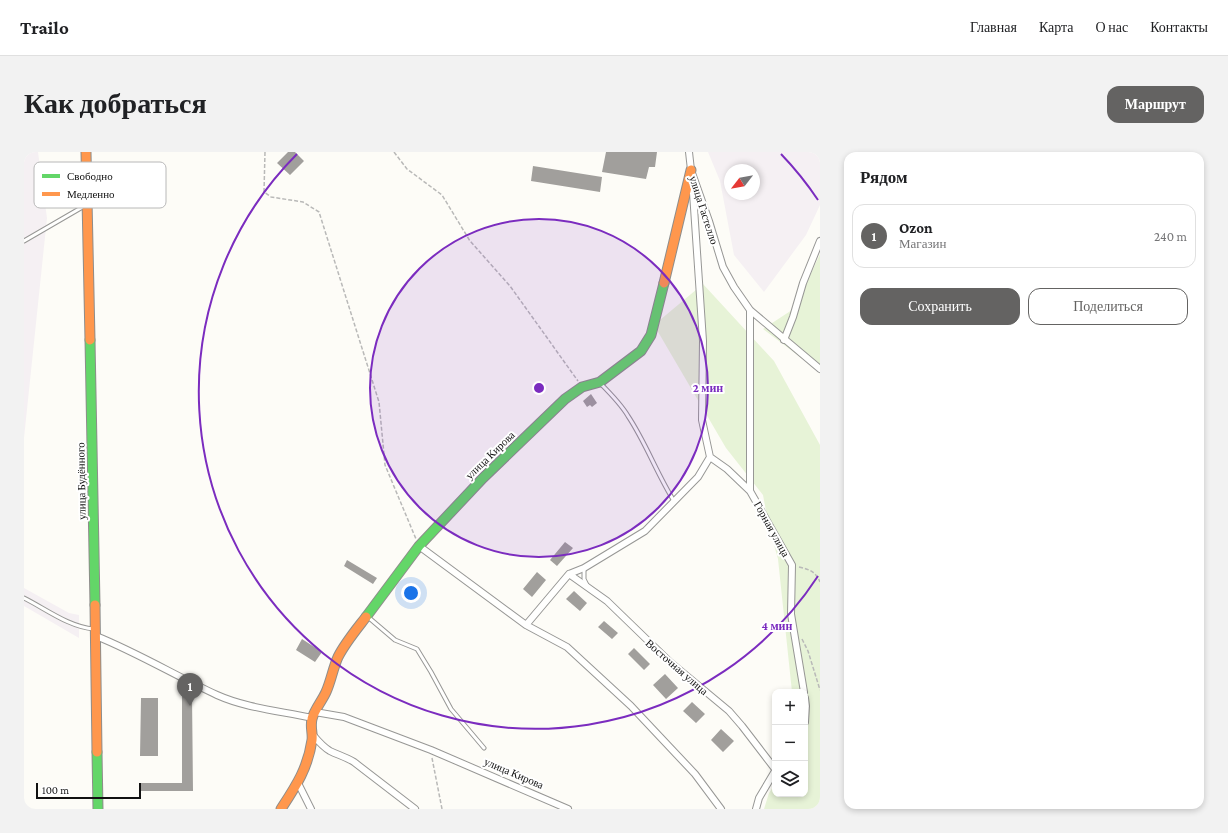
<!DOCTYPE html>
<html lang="ru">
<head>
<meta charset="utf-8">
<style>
	body { margin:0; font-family:"Crimson Pro",serif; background:#f2f2f2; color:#202124 }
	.controls { position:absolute; right:12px; bottom:12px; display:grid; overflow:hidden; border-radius:8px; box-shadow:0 2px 6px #0003 }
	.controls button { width:36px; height:36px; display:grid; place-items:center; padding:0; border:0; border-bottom:1px solid #e0e0e0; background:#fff; color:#202124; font:20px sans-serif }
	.compass { position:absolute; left:700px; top:12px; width:36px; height:36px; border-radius:50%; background:#fff; box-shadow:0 2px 6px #0003; rotate:239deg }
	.scale { position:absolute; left:12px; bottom:10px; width:105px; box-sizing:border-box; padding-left:4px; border:2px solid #111; border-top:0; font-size:11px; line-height:14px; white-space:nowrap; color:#111; -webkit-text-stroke:3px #fff; paint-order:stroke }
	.you { position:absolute; left:387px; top:441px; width:14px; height:14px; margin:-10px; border:3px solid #fff; border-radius:50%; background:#1a73e8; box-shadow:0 0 0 6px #1a73e833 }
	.badge { display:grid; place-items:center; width:26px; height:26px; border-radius:50%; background:#646362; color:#fff; font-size:13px; font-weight:700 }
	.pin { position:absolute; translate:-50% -33px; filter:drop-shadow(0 1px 2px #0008) }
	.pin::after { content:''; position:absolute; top:21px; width:14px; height:12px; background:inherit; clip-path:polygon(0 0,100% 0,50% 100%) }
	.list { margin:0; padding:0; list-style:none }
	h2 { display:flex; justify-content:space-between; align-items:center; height:52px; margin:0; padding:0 16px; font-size:17px }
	h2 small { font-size:13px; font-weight:400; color:#757577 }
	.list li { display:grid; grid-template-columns:26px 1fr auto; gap:12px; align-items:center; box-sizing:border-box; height:64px; margin:0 8px 8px; padding:0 8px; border:1px solid #e0e0e0; border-radius:12px }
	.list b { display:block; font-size:15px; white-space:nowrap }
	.list p { margin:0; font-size:13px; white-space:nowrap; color:#757577 }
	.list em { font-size:13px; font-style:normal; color:#757577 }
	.actions { display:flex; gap:8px; padding:12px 16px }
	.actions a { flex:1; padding:9px 0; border:1px solid #646362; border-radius:12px; text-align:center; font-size:14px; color:#646362 }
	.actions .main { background:#646362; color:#fff }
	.icon { flex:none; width:22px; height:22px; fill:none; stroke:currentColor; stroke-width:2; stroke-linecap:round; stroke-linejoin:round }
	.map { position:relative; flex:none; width:796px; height:657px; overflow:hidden; border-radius:12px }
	header { display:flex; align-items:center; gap:24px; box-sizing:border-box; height:56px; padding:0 20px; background:#fff; border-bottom:1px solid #e0e0e0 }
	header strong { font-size:19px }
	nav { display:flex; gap:22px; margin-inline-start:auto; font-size:14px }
	.intro { display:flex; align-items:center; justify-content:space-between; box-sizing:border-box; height:96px; padding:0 24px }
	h1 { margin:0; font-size:28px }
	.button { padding:10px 18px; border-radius:12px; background:#646362; color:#fff; font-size:14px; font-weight:700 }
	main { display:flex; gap:24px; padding:0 24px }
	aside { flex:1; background:#fff; border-radius:12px; box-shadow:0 2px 6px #0003 }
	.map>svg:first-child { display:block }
	.industrial { fill:#f5f0f3; fill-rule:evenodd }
	.green { fill:#e7f3d7 }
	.building { fill:#a19f9c }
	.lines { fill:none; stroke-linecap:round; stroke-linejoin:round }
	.lane-casing { stroke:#979795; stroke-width:5 }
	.street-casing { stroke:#979795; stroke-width:8 }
	.fast-casing { stroke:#8e8d8b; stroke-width:11 }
	.slow-casing { stroke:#8e8d8b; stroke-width:11 }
	.path { stroke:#b9b9b8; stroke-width:1.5; stroke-dasharray:4 2; stroke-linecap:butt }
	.lane { stroke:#fffffe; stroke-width:3 }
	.street { stroke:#fffffe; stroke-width:6 }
	.fast { stroke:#63d668; stroke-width:9 }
	.slow { stroke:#ff974d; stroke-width:9 }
	.ring { fill:none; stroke:#7b2cbf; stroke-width:2 }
	.labels { text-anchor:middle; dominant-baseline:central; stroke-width:4; stroke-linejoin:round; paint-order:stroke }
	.street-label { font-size:11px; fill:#111; stroke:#fff }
	.key { fill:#fff; stroke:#b8b8b8; stroke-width:1 }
	.key-label { font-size:11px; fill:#111 }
	.centre { fill:#7b2cbf; stroke:#fff; stroke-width:2 }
	.ring-label { font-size:12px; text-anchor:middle; font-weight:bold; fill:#7b2cbf; stroke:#fff; stroke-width:4; stroke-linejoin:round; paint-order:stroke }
</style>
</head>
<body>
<header>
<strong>Trailo</strong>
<nav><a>Главная</a><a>Карта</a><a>О нас</a><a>Контакты</a></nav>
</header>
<div class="intro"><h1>Как добраться</h1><a class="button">Маршрут</a></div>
<main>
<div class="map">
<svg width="796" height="657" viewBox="0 0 796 657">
	<rect width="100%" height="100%" fill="#fdfcf7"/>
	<!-- industrial -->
	<path class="industrial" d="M0 0H14L23 66 0 286Z
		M684 0H796V53L782 83 740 140 710 103 696 29ZM706 18H730V42H706Z
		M0 436 45 461 55 463V486L0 454Z"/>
	<!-- green -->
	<path class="green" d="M796 102V220L739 177 771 156Z
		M679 132 750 209 796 293V657H740L745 641 751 632V642H781V540H768L754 407 745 375 739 343 702 296 630 173Z"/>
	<!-- building -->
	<path class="building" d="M264 0H271L280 9 266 23 253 11Z
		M582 0H633L631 15H625L622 27 578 20Z
		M509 14 578 25 576 40 507 29Z
		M567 242 573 251 568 255 566 253 563 255 559 249Z
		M541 390 549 396 533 414 526 408Z
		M323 408 353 426 349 432 320 414Z
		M513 420 522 428 508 445 499 437Z
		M550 439 563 451 556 459 542 447Z
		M580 469 594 481 588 487 574 475Z
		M278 487 298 500 291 510 272 498Z
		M610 496 626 512 620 518 604 502Z
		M641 522 654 536 642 547 629 533Z
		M158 543H168L169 639H116V631H158Z
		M117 546H134V604H116Z
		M668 550 681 562 672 571 659 559Z
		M697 577 710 589 699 600 687 588Z"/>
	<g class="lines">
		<!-- lane casing -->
		<g class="lane-casing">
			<path id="lane" d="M0 89 62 53
				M576 231C586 241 597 252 604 264 622 291 633 322 650 349
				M560 416V427L563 433
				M0 446C22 457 45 475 70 477
				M344 465 371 488 393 497 407 520 427 557 460 596"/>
		</g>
		<!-- street casing -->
		<g class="street-casing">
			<path id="street" d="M665 0 667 18 685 69 699 115 710 135 726 158 796 217
				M668 26 679 189 678 268 686 305
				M726 158V339
				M760 188 769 165 779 131 796 89
				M686 305 703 317 726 339 768 413 767 462 780 540
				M395 394 502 473 543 495 607 554 671 622 697 657
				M545 422 583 449 646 510 705 559 718 574 751 617
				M502 473 545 422 560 416 621 379 674 325 686 305
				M72 484C114 501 152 524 193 543 222 556 256 559 288 566
				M781 546 782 554 781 570
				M291 560 320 565 407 598 544 657
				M289 583C294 589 299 595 306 599 314 603 322 605 330 610L391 657
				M274 631 287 657
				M732 657 735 646 751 619"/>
		</g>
		<!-- fast casing -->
		<g class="fast-casing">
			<path id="fast" d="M66 188 71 453
				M342 465 395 394 459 326 541 247 558 235 576 230 617 199 627 183 640 131
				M73 600 74 657"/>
		</g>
		<!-- slow casing -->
		<g class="slow-casing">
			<path id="slow" d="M62 0 66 188
				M640 131 667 18
				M71 453 73 600
				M257 657C272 634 284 616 288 588 289 581 286 575 288 567 290 558 298 549 302 540 307 529 309 516 314 505 321 491 332 478 342 465"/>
		</g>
		<!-- path -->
		<path class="path" d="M241 0 240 40 247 45 279 50 295 60 355 250 361 313 392 387
			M370 0 383 17 418 43 446 89 486 134 554 229
			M775 415C785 417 792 420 796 430
			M778 487 784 499 796 538
			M408 606 418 657"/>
		<!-- lane -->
		<use href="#lane" class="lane"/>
		<!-- street -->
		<use href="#street" class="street"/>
		<!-- fast -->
		<use href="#fast" class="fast"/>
		<!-- slow -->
		<use href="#slow" class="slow"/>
	</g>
	<!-- distance rings -->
	<circle cx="515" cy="236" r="169" fill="#7b2cbf" fill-opacity=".12"/>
	<g class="ring">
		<circle cx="515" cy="236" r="169"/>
		<path d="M794 424A337 337 0 1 1 273 2M757 2A337 337 0 0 1 794 48"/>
	</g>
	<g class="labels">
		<!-- street labels -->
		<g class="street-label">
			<text transform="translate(680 58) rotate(72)">улица Гастелло</text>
			<text transform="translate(466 303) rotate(-44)">улица Кирова</text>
			<text transform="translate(57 329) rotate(-91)">улица Будённого</text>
			<text transform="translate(748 377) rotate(61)">Горная улица</text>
			<text transform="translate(653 515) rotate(41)">Восточная улица</text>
			<text transform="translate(490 621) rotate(23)">улица Кирова</text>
		</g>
	</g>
	<!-- legend -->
	<rect x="10" y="10" width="132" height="46" rx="6" class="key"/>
	<rect x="18" y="22" width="18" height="4" fill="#63d668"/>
	<rect x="18" y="40" width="18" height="4" fill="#ff974d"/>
	<g class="key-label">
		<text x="43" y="28">Свободно</text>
		<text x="43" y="46">Медленно</text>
	</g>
	<circle cx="515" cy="236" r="6" class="centre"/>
	<g class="ring-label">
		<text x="684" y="240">2 мин</text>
		<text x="753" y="478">4 мин</text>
	</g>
</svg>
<div class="controls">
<button>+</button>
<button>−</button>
<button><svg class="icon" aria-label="layers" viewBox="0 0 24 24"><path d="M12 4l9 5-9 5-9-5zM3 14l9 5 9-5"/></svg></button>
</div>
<svg class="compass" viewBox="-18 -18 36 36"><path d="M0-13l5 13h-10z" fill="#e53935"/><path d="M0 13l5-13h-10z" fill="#757577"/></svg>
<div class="scale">100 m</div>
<div class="you"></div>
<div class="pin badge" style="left:166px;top:554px">1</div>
</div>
<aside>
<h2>Рядом<small></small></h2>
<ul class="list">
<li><span class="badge">1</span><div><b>Ozon</b><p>Магазин</p></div><em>240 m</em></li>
</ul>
<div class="actions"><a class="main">Сохранить</a><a>Поделиться</a></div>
</aside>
</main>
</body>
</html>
